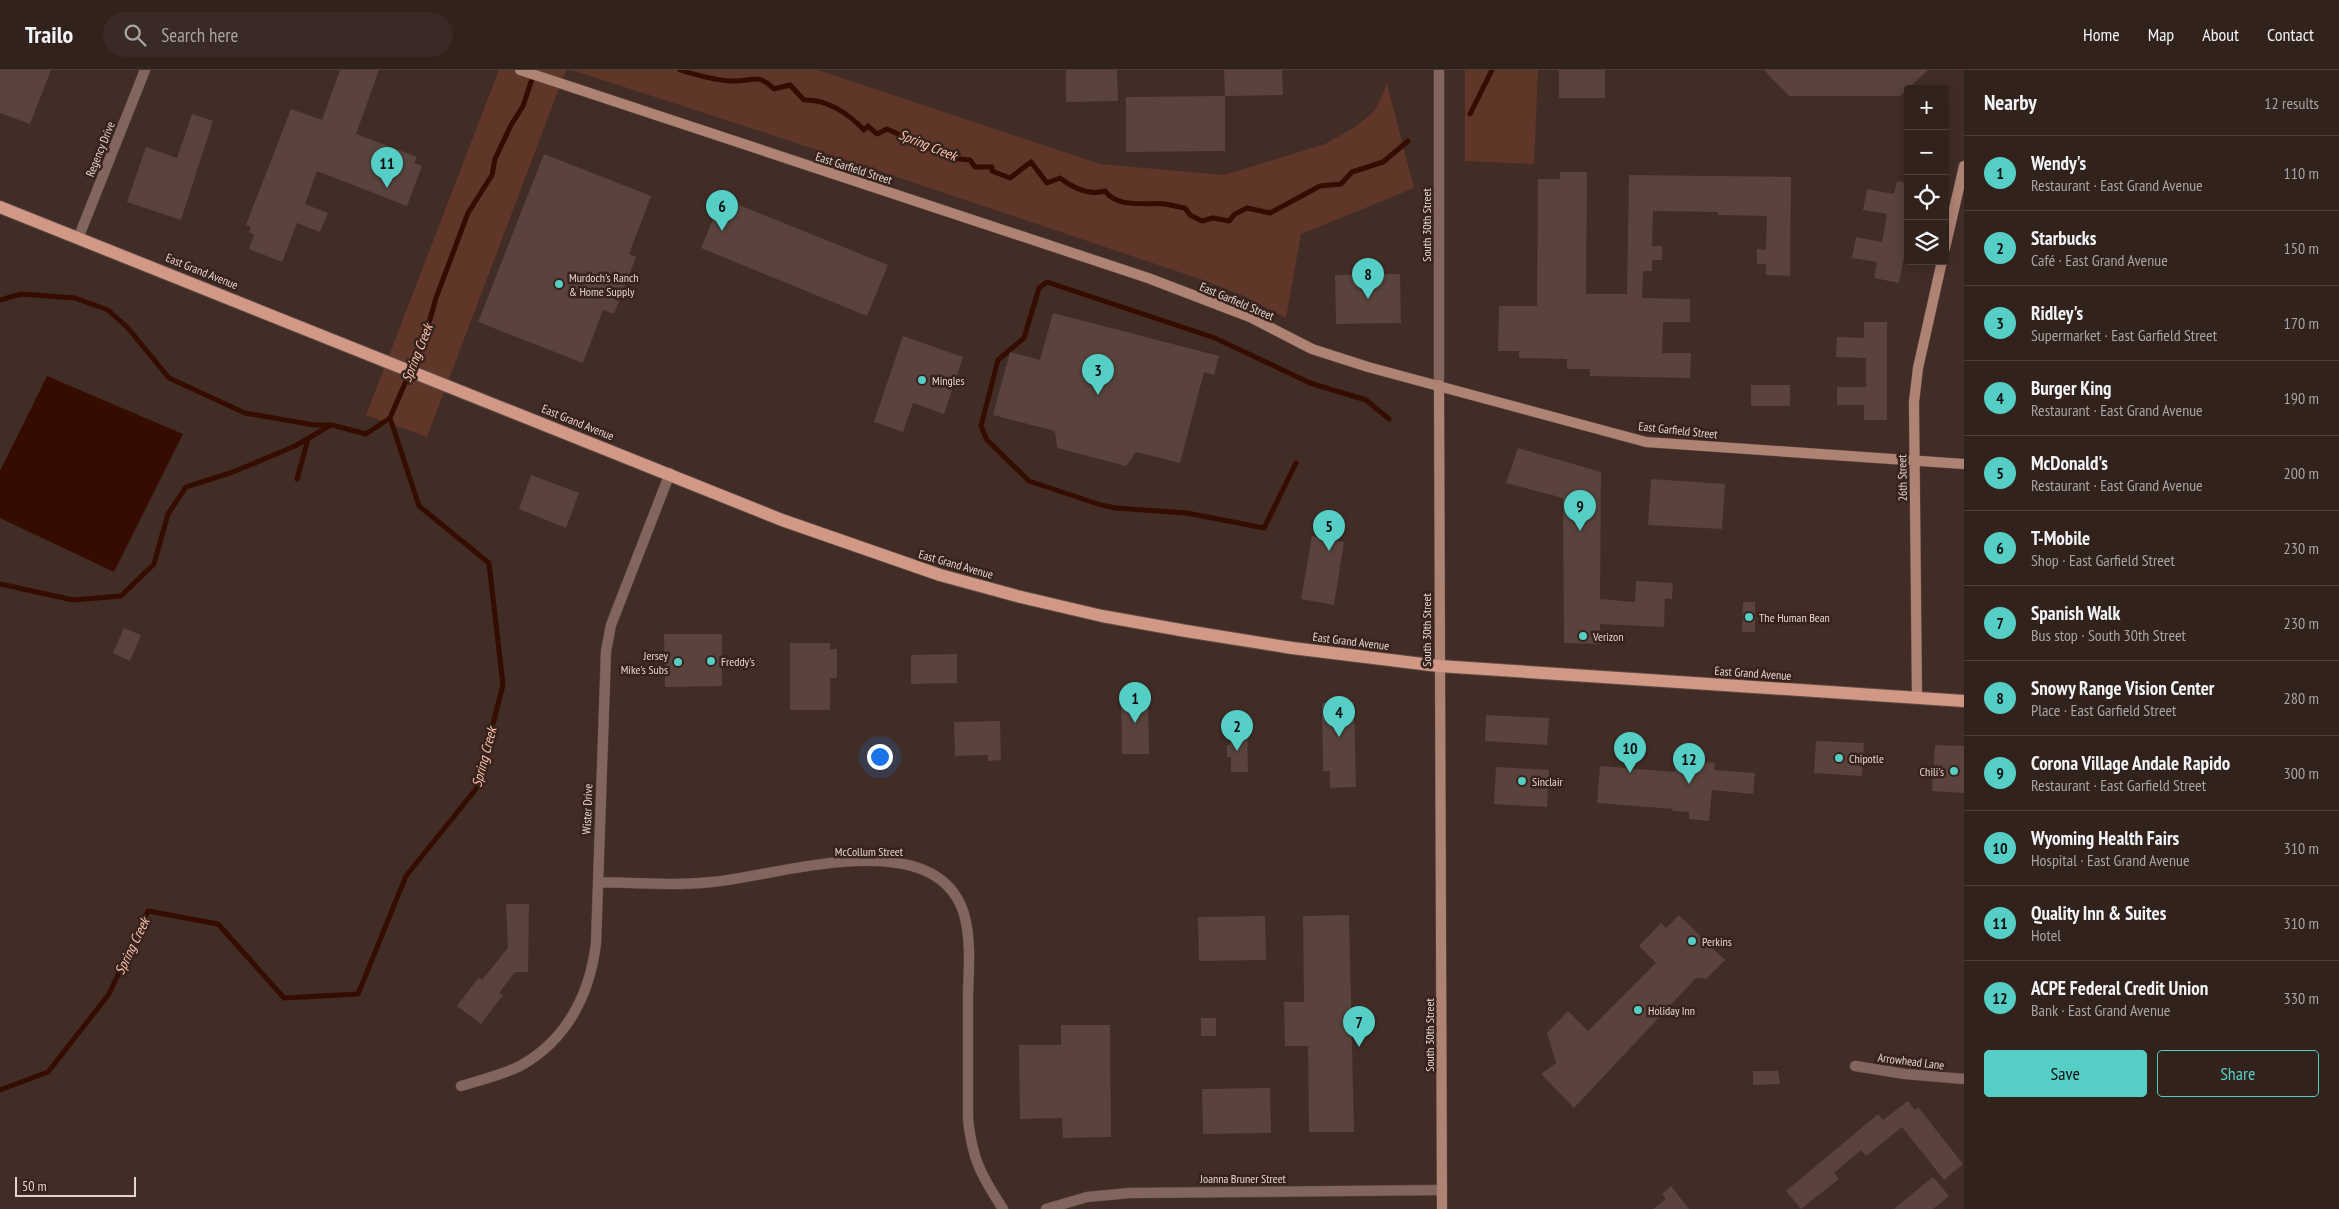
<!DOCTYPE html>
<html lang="en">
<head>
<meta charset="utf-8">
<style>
	body { margin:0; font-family:"PT Sans Narrow",sans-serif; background:#392a25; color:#f1f3f6 }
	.controls { position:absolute; right:15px; top:15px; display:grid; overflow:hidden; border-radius:5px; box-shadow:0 2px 12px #0003 }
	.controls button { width:45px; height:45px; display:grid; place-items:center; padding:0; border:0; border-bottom:1px solid #4c3f3b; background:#31221c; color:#f1f3f6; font:25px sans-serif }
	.scale { position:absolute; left:15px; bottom:12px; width:121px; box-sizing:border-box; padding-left:5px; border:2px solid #e2d5d0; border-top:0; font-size:14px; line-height:18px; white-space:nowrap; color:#e2d5d0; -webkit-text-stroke:4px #37231c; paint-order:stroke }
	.you { position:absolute; left:879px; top:686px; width:18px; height:18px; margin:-12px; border:4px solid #fff; border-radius:50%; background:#1a73e8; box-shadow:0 0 0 8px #1a73e833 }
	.badge { display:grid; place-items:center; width:32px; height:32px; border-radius:50%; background:#55cec6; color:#111; font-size:16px; font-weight:700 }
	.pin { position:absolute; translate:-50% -41px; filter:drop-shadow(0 1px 2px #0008) }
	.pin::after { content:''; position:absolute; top:26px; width:18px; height:15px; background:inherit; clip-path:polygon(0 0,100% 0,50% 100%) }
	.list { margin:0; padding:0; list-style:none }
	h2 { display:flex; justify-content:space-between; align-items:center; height:65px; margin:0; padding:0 20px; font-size:21px }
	h2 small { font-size:16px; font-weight:400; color:#a8a4a3 }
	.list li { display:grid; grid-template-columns:32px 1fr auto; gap:15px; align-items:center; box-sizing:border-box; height:75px; padding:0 20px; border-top:1px solid #4c3f3b }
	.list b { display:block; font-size:19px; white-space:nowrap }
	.list p { margin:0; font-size:16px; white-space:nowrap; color:#a8a4a3 }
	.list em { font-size:16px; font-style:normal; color:#a8a4a3 }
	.actions { display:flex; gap:10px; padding:15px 20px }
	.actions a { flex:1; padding:11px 0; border:1px solid #55cec6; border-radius:5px; text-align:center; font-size:18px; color:#55cec6 }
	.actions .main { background:#55cec6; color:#111 }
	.icon { flex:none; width:28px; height:28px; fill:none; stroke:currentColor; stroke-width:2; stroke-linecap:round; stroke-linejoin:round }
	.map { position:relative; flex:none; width:1964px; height:1139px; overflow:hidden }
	header { display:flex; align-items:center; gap:30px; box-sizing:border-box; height:70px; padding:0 25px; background:#31221c; border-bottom:1px solid #4c3f3b }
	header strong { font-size:24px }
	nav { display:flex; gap:28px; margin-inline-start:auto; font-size:18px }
	.search { width:350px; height:45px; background:#392a25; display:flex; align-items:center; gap:12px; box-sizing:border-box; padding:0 18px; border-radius:28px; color:#a8a4a3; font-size:19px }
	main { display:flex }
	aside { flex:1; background:#31221c }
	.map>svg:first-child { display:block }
	.green { fill:#5f3628 }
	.water { fill:#350c00 }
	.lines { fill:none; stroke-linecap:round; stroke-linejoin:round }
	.stream { stroke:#350c00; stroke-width:5 }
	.building { fill:#59433c }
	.street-casing { stroke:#5e4b45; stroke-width:11 }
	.secondary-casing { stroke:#5e4b45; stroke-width:11 }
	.primary-casing { stroke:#5e4b45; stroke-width:14 }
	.street { stroke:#82665d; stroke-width:10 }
	.secondary { stroke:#af8374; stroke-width:10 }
	.primary { stroke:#d19985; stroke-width:12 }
	.poi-dot { fill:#55cec6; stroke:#37231c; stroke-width:2 }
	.labels { text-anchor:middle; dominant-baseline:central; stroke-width:5; stroke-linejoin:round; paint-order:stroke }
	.street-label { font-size:12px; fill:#e2d5d0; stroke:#37231c }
	.poi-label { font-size:12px; fill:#e2d5d0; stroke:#37231c; text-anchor:start }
	.water-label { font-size:14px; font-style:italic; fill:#fcc3b0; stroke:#37231c }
</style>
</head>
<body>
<header>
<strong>Trailo</strong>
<div class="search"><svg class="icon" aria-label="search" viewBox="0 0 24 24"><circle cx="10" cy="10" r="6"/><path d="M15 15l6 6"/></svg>Search here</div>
<nav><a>Home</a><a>Map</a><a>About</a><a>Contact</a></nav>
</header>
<main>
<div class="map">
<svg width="1964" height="1139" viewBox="0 0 1964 1139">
	<rect width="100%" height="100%" fill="#412d26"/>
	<!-- green -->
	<path class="green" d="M499 0H566L427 367 366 345Z
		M572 0H818L1100 94 1224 105 1325 74 1357 56 1375 40 1387 14 1414 118 1301 164 1286 248 1246 227 1206 211 775 66Z
		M1465 0H1538L1534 94 1465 91Z"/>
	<!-- water -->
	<path class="water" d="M47 306 183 364 114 502 0 448V401Z"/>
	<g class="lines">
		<!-- stream -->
		<path class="stream" d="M680 0C692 4 722 12 735 11 754 11 758 3 774 19L790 15 804 30C827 29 849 44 864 60L868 56 877 64 887 59 951 88 970 90 975 97H992V101L1010 108 1031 92 1047 113 1060 108C1073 118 1088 126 1105 121 1118 139 1147 132 1165 134 1172 135 1178 137 1185 138L1190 145 1202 151 1213 148 1229 151 1235 144 1247 138 1270 143 1320 116 1341 114 1352 102 1383 92 1408 71
			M1470 44 1492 0
			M0 230 21 224 75 228 108 240 127 257 169 308 245 343 314 355H332L366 364 390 348
			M1296 393 1264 458 1187 443 1115 438 1101 435 1029 411 987 370 981 356 998 290 1024 268 1039 218 1047 212 1215 268 1310 313 1366 330 1389 349
			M297 409 308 369
			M0 514 73 530 121 526 154 494 168 444 186 417 233 402 295 376 331 355
			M0 1020 48 1002 109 924 148 841 218 854 284 928 358 924 406 806 476 719 503 615 489 493 419 436 390 348 425 267 436 228 468 143 492 105 495 89 511 55 523 36 534 3"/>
	</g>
	<!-- building -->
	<path class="building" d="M0 0H51L30 54 0 43Z
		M340 0H379L356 64 417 87 414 93 422 96 407 136 317 101 305 134 328 143 320 162 297 153 282 192 249 179 254 165 249 162 251 157 246 155 291 39 322 50Z
		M1066 0H1117L1118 31 1066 32Z
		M1224 0H1282L1283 25 1225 26Z
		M1559 0H1605V28H1559Z
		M1764 0H1928L1900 26H1789Z
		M1225 26V81L1126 82V27Z
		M192 44 213 51 181 150 127 132 146 77 177 88Z
		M544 84 651 126 629 184 636 187 614 244 603 240 583 293 478 252Z
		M1560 102H1587L1586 224H1627L1629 105 1791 107 1790 206 1766 205V194H1757V179L1766 180 1767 146 1718 145V142L1653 141 1652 176H1662V190H1652V201H1643L1642 228 1690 229V252H1663L1662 283H1691L1690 308 1590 306V299H1567V289L1519 288V281H1498L1499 236H1537L1538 109H1560Z
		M1897 111 1908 113V166L1899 213 1874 208 1877 192 1852 188 1856 167 1882 172 1887 144 1863 140 1867 119 1894 124Z
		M722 128 888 195 867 246 701 178Z
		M1400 204 1401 253 1336 254 1335 205Z
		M1053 243 1219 286 1214 305 1204 302 1180 393 1136 382 1126 396 1057 378 1055 361 993 345 1010 282 1040 290Z
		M1864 252H1887V350H1864V335H1837V317H1866V288L1836 287 1837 267 1864 268Z
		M903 266 963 287 944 344 913 333 903 362 874 352Z
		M1751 315H1790V336H1751Z
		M1518 378 1601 402 1600 529 1635 532 1636 511 1673 513 1672 529 1665 528 1664 557 1600 554V574L1564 573 1563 428 1506 413Z
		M531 405 579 423 566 458 519 439Z
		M1651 409 1725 414 1722 459 1648 455Z
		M1312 466 1344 472 1334 535 1301 529Z
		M1743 532H1755V562H1742Z
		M124 558 141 565 130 591 113 583Z
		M664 564H722V616L665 617Z
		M790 573H830V579H837V608H830V640H790Z
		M957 584V613L911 614V585Z
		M1121 622H1148L1149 684H1122Z
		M1354 632 1356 717 1330 718V701H1323L1322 633Z
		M1486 645 1549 648 1547 675 1485 671Z
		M1230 649H1247L1248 702H1231V687H1227V675H1230Z
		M1000 651 1001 690 988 691V685L955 686 954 652Z
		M1816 671 1864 673 1862 706 1814 703Z
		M1935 675 1964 676V723L1932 721Z
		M1676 690 1715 693 1714 700 1755 703 1753 724 1712 720 1709 751 1689 749V742L1672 741 1673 739 1597 733 1600 696 1675 702Z
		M1496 697 1549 700 1547 737 1494 734Z
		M506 834H529L528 902H515L499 923 503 925 481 954 457 936 479 907 482 910 508 878Z
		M1349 845 1354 1062H1309L1308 976H1285L1284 932H1304L1303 846Z
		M1679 845 1725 890 1706 909 1696 908 1574 1038 1541 1004 1556 993 1547 963 1568 941 1588 961 1656 893 1639 876 1661 853 1666 858Z
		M1265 846 1266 890 1199 891 1198 847Z
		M1201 948H1216V966H1201Z
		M1061 955H1110L1111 1067 1063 1068 1062 1048 1020 1049 1019 975H1061Z
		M1753 1001H1778L1780 1014 1753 1015Z
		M1270 1018 1271 1063 1203 1064 1202 1019Z
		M1908 1031 1915 1040 1918 1037 1963 1094 1944 1110 1902 1057 1866 1086 1861 1080 1834 1103 1839 1109 1801 1139 1786 1121 1878 1044 1883 1050Z
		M1933 1107 1949 1126 1933 1139H1894Z
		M1671 1116 1689 1139H1653L1666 1129 1662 1124Z"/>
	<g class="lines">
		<!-- street casing -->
		<g class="street-casing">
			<path id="street" d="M79 166 145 0
				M1439 315V0
				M598 812C636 813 674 816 712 812 778 806 936 752 964 844 971 869 969 897 968 923 968 965 968 1007 968 1049 972 1089 981 1105 1003 1139
				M1855 996 1905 1004 1964 1009
				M461 1016C481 1010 502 1005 520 996 567 970 590 924 596 873L606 581 611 555 670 403
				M1046 1139 1087 1127 1130 1123 1442 1120"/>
		</g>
		<!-- secondary casing -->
		<g class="secondary-casing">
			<path id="secondary" d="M520 0 1148 208 1250 247 1312 279 1368 297 1646 372 1964 394
				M1945 178 1964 96
				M1439 315 1442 1139
				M1917 628 1914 332 1918 298 1942 191"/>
		</g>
		<!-- primary casing -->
		<g class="primary-casing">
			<path id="primary" d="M0 137 782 450 940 505 1017 526 1102 546 1186 561 1292 578 1439 596 1964 631"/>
		</g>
		<!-- street -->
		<use href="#street" class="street"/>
		<!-- secondary -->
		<use href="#secondary" class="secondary"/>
		<!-- primary -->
		<use href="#primary" class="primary"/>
	</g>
	<!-- markers -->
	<g class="poi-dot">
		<circle cx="559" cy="214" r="5"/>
		<circle cx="922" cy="310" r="5"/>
		<circle cx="1749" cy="547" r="5"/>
		<circle cx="1583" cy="566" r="5"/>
		<circle cx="711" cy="591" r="5"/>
		<circle cx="678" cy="592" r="5"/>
		<circle cx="1839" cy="688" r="5"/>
		<circle cx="1954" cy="701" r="5"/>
		<circle cx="1522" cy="711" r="5"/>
		<circle cx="1692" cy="871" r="5"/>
		<circle cx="1638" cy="940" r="5"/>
	</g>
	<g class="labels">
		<!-- street labels -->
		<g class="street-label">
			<text transform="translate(100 79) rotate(-68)">Regency Drive</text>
			<text transform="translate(854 98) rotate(18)">East Garfield Street</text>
			<text transform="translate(1426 155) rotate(-90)">South 30th Street</text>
			<text transform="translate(202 201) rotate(22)">East Grand Avenue</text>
			<text transform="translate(1237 231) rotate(23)">East Garfield Street</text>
			<text transform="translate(578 352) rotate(22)">East Grand Avenue</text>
			<text transform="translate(1678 360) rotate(6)">East Garfield Street</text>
			<text transform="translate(1902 408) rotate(-91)">26th Street</text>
			<text transform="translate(956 494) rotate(16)">East Grand Avenue</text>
			<text transform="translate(1426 560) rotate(-90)">South 30th Street</text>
			<text transform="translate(1351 571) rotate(7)">East Grand Avenue</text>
			<text transform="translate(1753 603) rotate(4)">East Grand Avenue</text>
			<text transform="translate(587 739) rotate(-88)">Wister Drive</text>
			<text x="869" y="781">McCollum Street</text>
			<text transform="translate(1429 965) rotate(-90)">South 30th Street</text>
			<text transform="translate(1911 991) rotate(7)">Arrowhead Lane</text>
			<text x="1243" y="1108">Joanna Bruner Street</text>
		</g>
		<!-- poi labels -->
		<g class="poi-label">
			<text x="569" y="207">Murdoch's Ranch<tspan x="569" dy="14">&amp; Home Supply</tspan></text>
			<text x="932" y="310">Mingles</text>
			<text x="1759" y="547">The Human Bean</text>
			<text x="1593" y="566">Verizon</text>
			<text x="668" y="585" text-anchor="end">Jersey<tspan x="668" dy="14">Mike's Subs</tspan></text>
			<text x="721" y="591">Freddy's</text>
			<text x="1849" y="688">Chipotle</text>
			<text x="1944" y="701" text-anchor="end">Chili's</text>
			<text x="1532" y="711">Sinclair</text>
			<text x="1702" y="871">Perkins</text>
			<text x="1648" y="940">Holiday Inn</text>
		</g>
		<!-- water labels -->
		<g class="water-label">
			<text transform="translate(928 75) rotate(22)">Spring Creek</text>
			<text transform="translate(417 283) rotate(-68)">Spring Creek</text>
			<text transform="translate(484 687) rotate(-75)">Spring Creek</text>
			<text transform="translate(132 876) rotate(-64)">Spring Creek</text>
		</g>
	</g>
</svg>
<div class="controls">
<button>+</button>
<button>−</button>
<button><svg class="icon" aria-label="locate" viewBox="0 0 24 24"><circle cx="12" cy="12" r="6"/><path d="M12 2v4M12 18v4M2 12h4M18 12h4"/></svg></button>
<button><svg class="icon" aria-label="layers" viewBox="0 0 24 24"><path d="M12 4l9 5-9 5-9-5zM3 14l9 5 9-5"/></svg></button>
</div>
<div class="scale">50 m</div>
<div class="you"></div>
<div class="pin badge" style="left:1135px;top:653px">1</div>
<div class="pin badge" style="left:1237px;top:681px">2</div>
<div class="pin badge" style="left:1098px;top:325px">3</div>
<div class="pin badge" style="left:1339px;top:667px">4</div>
<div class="pin badge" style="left:1329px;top:481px">5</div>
<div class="pin badge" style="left:722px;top:161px">6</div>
<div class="pin badge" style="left:1359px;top:977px">7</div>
<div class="pin badge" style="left:1368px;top:229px">8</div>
<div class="pin badge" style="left:1580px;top:461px">9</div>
<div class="pin badge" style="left:1630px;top:703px">10</div>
<div class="pin badge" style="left:387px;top:118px">11</div>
<div class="pin badge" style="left:1689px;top:714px">12</div>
</div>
<aside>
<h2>Nearby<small>12 results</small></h2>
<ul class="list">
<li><span class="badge">1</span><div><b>Wendy's</b><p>Restaurant · East Grand Avenue</p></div><em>110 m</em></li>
<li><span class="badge">2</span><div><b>Starbucks</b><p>Café · East Grand Avenue</p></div><em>150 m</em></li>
<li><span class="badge">3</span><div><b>Ridley's</b><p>Supermarket · East Garfield Street</p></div><em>170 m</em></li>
<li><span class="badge">4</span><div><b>Burger King</b><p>Restaurant · East Grand Avenue</p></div><em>190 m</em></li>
<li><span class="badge">5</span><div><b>McDonald's</b><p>Restaurant · East Grand Avenue</p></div><em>200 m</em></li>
<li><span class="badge">6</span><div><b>T-Mobile</b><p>Shop · East Garfield Street</p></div><em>230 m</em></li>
<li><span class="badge">7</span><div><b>Spanish Walk</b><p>Bus stop · South 30th Street</p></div><em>230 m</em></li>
<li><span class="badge">8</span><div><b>Snowy Range Vision Center</b><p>Place · East Garfield Street</p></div><em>280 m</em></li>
<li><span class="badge">9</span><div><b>Corona Village Andale Rapido</b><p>Restaurant · East Garfield Street</p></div><em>300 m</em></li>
<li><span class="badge">10</span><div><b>Wyoming Health Fairs</b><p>Hospital · East Grand Avenue</p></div><em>310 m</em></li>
<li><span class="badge">11</span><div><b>Quality Inn &amp; Suites</b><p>Hotel</p></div><em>310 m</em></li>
<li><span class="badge">12</span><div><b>ACPE Federal Credit Union</b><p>Bank · East Grand Avenue</p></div><em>330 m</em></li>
</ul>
<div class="actions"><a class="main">Save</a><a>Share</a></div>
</aside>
</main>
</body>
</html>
